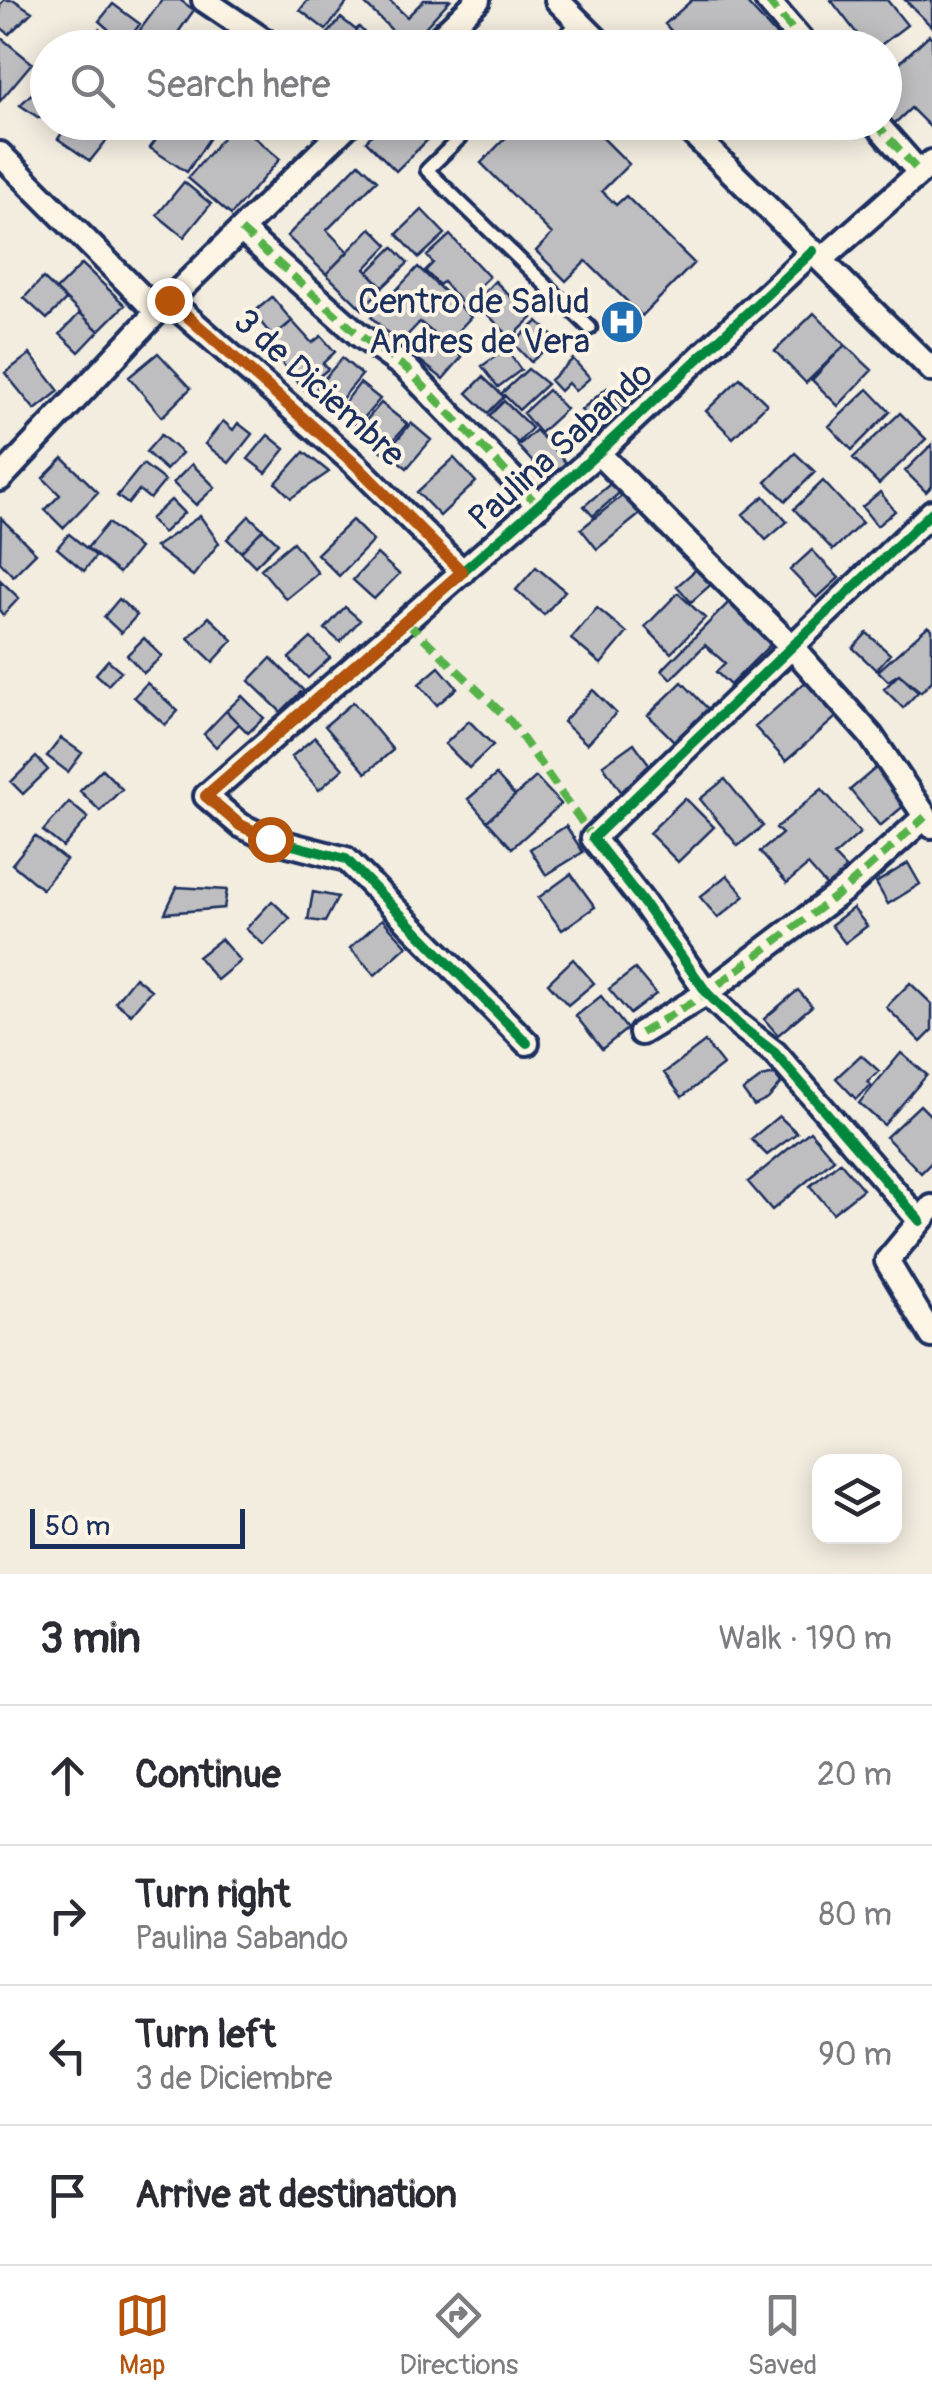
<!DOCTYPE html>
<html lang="en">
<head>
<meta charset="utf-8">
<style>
	body { margin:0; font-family:Pangolin,sans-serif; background:#f2f2f3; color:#2b2b33 }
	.controls { position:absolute; right:30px; bottom:30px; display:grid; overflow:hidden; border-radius:20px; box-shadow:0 5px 25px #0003 }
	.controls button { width:90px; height:90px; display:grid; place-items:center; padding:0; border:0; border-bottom:2px solid #e1e1e2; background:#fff; color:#2b2b33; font:50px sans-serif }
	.scale { position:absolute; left:30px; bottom:25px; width:215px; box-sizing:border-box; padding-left:10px; border:5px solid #1b2f5e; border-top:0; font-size:28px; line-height:35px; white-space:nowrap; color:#1b2f5e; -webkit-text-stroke:8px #fcf5e5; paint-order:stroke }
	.stop { position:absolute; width:30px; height:30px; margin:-22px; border:8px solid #b45309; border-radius:50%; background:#fff }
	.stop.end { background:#b45309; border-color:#fff; box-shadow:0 2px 10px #0008 }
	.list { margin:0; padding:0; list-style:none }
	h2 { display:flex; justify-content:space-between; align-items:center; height:130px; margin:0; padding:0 40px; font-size:42px }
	h2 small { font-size:32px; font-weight:400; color:#7c7c81 }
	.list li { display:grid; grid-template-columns:65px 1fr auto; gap:30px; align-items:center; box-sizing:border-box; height:140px; padding:0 40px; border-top:2px solid #e1e1e2 }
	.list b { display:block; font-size:38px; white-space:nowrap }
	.list p { margin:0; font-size:32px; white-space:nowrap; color:#7c7c81 }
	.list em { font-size:32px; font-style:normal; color:#7c7c81 }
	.icon { flex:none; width:55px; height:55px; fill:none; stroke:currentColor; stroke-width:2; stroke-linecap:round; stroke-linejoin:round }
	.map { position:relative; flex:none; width:932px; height:1574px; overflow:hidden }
	.search { position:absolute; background:#fff; box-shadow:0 5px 25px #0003; left:30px; right:30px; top:30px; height:110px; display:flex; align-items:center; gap:25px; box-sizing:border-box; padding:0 35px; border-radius:55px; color:#7c7c81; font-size:38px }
	.sheet { height:690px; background:#fff }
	nav { display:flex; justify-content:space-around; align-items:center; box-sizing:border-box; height:140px; border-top:2px solid #e1e1e2; background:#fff; font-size:28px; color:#7c7c81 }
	nav a { display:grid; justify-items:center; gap:5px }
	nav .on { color:#b45309 }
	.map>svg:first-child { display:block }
	.building { fill:#bebec0; stroke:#1b2f5e; stroke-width:2.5 }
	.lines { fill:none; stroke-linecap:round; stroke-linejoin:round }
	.lane-casing { stroke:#1b2f5e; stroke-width:19 }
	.street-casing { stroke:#1b2f5e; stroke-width:30 }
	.lane { stroke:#fcf5e5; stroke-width:11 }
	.street { stroke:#fcf5e5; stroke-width:22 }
	.quiet { stroke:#55b248; stroke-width:8; stroke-dasharray:15 8; stroke-linecap:butt }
	.cycleway-casing { stroke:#fcf5e5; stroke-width:16 }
	.cycleway { stroke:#00873e; stroke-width:10 }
	.route { stroke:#b45309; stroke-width:12 }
	.labels { text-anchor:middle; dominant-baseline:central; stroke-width:8; stroke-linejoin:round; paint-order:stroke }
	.poi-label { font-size:35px; fill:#1b2f5e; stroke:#fcf5e5; text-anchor:end }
	.street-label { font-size:35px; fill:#1b2f5e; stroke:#fcf5e5 }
</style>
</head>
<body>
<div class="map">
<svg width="932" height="1574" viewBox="0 0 932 1574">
	<rect width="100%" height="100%" fill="#f3ede0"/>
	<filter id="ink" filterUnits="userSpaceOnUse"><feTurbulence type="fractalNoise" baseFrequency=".01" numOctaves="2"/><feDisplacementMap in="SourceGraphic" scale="20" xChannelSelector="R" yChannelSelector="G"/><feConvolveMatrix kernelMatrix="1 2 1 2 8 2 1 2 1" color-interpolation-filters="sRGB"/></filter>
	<g filter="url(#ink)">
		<!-- building -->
		<path class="building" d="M4 0H14L32 12 9 34 0 27V5Z
			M162 0H180L194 10 167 48H147L134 38Z
			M308 0H349L326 30 300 10Z
			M361 0H389L407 17 424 0H450L408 46Z
			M692 0H744L788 48H687L665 24Z
			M831 0H887L907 25 877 48H868Z
			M905 0H932V27Z
			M113 4 140 24 125 44 99 21Z
			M341 18 356 30 359 27 377 46 368 48 356 36 346 48H341L326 36Z
			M99 29 121 46 120 48H92L86 41Z
			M929 35 932 38V129L911 108 894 124 884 114V77Z
			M0 37 32 63 0 101Z
			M48 78V109L39 118 20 105Z
			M69 122H102L114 131 90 161 58 139Z
			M169 122H207L215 130 187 172 150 148Z
			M236 122 280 159 231 215 188 178Z
			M384 122H446L396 171 366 141Z
			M521 122H587L629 164 602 191 616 205 626 196 694 263 642 316 586 261 566 281 536 251 552 234 481 163Z
			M359 163 377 180 327 230 348 252 326 274 287 236Z
			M184 182 211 204 184 237 157 215Z
			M422 210 445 234 419 258 397 234Z
			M371 228 388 245 365 269 383 287 362 309 326 274Z
			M450 235 489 277 462 303 443 282 439 285 425 271 433 263 427 256Z
			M393 247 408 263 383 287 368 272Z
			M82 264 125 305 99 331 56 290Z
			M418 267 471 317 446 344 420 322 399 344 371 317Z
			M43 278 66 300 47 319 24 298Z
			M495 281 532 318 511 338 475 302Z
			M272 297 292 321 273 337 253 313Z
			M80 313 99 331 79 352 60 334Z
			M814 313 845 345 806 383 775 351Z
			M292 321 312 343 321 336 335 352 323 363 328 369 304 389 266 344Z
			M538 321 556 340 531 362 513 343Z
			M437 336 462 357 443 379 418 359Z
			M845 345 872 370 838 406 812 380Z
			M506 349 521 370 498 387 482 366Z
			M158 353 191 388 162 417 129 377Z
			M30 354 59 391 35 410 5 373Z
			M342 358 362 375 334 408 313 392Z
			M573 359 590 378 575 391 568 383 560 391 550 380Z
			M528 369 547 384 519 410 502 393Z
			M483 377 504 397 488 413 467 393Z
			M740 378 767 404 733 438 706 411Z
			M360 383 380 399 357 426 338 411Z
			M607 388 626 410 600 432 581 410Z
			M868 389 890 412 852 450 829 426Z
			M548 390 566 409 540 433 523 413Z
			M504 401 532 428 518 443 489 416Z
			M381 403 407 424 383 452 357 431Z
			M900 413 926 439 879 484 853 458Z
			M223 421 233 430 238 423 252 434 229 463 205 444Z
			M411 423 431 440 407 468 387 452Z
			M536 430 566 463 548 479 518 446Z
			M161 435 182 453 166 470 146 452Z
			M268 435 285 449 266 473 248 459Z
			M932 444V486L926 492 905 471Z
			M304 452 329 472 291 498 276 483Z
			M795 453 815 472 786 501 766 482Z
			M63 458 98 492 63 528 45 510 60 495 43 478Z
			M454 458 476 482 440 516 417 492Z
			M143 464 165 481 150 499 139 490 128 504 117 496Z
			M192 464 215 487 196 505 173 483Z
			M616 479 625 488 593 516 584 506Z
			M823 481 862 523 833 550 794 509Z
			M628 491 644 511 597 549 581 529Z
			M880 492 895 511 877 526 862 507Z
			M764 496 787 522 766 540 743 514Z
			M171 500 184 513 163 533 150 519Z
			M200 516 219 543 193 576 155 547Z
			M249 516 263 529 241 552 227 539Z
			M1 518 36 553 13 576 0 562Z
			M352 520 373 541 339 576 317 554Z
			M108 523 139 548 119 573 87 548Z
			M263 529 278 543 255 566 241 552Z
			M69 534 96 556 84 571 57 548Z
			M293 542 318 573 286 599 261 569Z
			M812 550 839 578 817 598 790 570Z
			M377 554 399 574 374 599 353 580Z
			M700 566 714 582 691 602 677 586Z
			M536 567 565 591 544 615 516 590Z
			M0 580 19 598 3 615 0 611Z
			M678 593 705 618 671 653 645 627Z
			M119 599 137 615 121 633 104 617Z
			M732 599 774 641 730 685 716 672 725 663 705 645 671 679 662 670Z
			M345 607 360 620 340 642 325 629Z
			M597 608 627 633 601 664 571 639Z
			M209 617 233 640 213 662 188 638Z
			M928 626 932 629V681L921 692 899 674 888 681 878 671Z
			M867 633 890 654 876 670 853 648Z
			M144 638 162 656 144 673 127 655Z
			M311 638 330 658 308 678 289 658Z
			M271 658 303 690 281 712 249 681Z
			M108 660 121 671 108 685 96 674Z
			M439 667 457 688 437 705 419 684Z
			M899 674 918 692 903 708 884 689Z
			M810 678 841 713 786 761 755 727Z
			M682 682 711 712 678 745 648 715Z
			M147 683 178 711 165 725 134 697Z
			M593 690 616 713 587 744 563 722Z
			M242 696 264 718 248 733 226 711Z
			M353 702 393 750 366 773 325 726Z
			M226 711 239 724 216 747 204 734Z
			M469 721 493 745 469 768 445 744Z
			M315 737 343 769 319 790 291 757Z
			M61 738 82 753 68 772 47 756Z
			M634 743 656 774 624 796 603 765Z
			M36 757 48 770 23 794 11 782Z
			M884 761 897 776 888 783 906 804 880 826 850 790Z
			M102 769 122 789 100 811 80 791Z
			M496 775 515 796 487 821 468 799Z
			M536 777 561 804 512 848 487 821Z
			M725 779 763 826 738 846 700 799Z
			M822 789 860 833 834 856 849 872 829 889 808 865 787 883 760 852 782 834 776 828Z
			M685 798 714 827 678 862 649 833Z
			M69 802 88 818 63 847 43 831Z
			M566 826 583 852 546 875 530 849Z
			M35 836 66 860 42 889 12 864Z
			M908 863 920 884 888 904 876 883Z
			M571 874 595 907 562 930 538 898Z
			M727 875 745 896 718 918 700 897Z
			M177 887 227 890 224 908 165 913Z
			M313 892 338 897 325 922 308 920Z
			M272 901 290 918 264 945 246 929Z
			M853 908 867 926 845 943 831 925Z
			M382 919 407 946 375 975 350 948Z
			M221 939 240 961 217 980 198 957Z
			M573 959 594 983 568 1005 548 983Z
			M635 969 656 994 630 1014 609 989Z
			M135 977 151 990 131 1014 115 1002Z
			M910 983 932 1004V1031L921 1042 886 1007Z
			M798 990 812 1006 778 1035 764 1019Z
			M601 996 627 1029 602 1049 576 1016Z
			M705 1042 723 1065 682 1097 664 1073Z
			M901 1053 927 1075 884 1125 859 1103Z
			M861 1055 879 1071 867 1082 871 1085 856 1099 836 1078Z
			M775 1074 781 1084 768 1099 754 1106 743 1091 762 1077Z
			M920 1105 932 1117V1162L921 1173 886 1137Z
			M779 1116 797 1133 767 1155 751 1139Z
			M810 1131 834 1159 772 1210 748 1182Z
			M840 1162 863 1189 833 1213 810 1186Z"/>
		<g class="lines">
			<!-- lane casing -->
			<g class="lane-casing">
				<path id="lane" d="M553 48 579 22
					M476 122 427 170 590 328"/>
			</g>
			<!-- street casing -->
			<g class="street-casing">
				<path id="street" d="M204 0 275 48
					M557 0 605 48
					M767 0 808 48
					M429 48 478 0
					M681 122 932 370
					M875 122 920 173
					M0 154 157 312
					M241 230 358 334 407 369 539 506
					M821 260 932 162
					M169 301 356 465 463 572
					M598 453 792 647 871 736 932 826
					M0 479 157 312 351 122
					M641 1033 707 993 845 889 925 817
					M527 1043 346 859 269 839 240 825 206 796 598 453 813 251
					M932 1207 887 1261 932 1336
					M920 1221 775 1053 739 1025 707 993 645 905 593 838 932 512"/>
			</g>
			<!-- lane -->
			<use href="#lane" class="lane"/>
			<!-- street -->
			<use href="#street" class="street"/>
			<!-- quiet -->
			<path class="quiet" d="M767 0 808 48
				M875 122 920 173
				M241 230 358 334 407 369 539 506
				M407 622 511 722 593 838
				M641 1033 707 993 845 889 925 817"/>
			<!-- cycleway casing -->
			<g class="cycleway-casing">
				<path id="cycleway" d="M527 1043 346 859 269 839 240 825 206 796 598 453 813 251
					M920 1221 775 1053 739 1025 707 993 645 905 593 838 932 512"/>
			</g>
			<!-- cycleway -->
			<use href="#cycleway" class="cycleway"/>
		</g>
	</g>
	<g class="lines" filter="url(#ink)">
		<!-- route -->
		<path class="route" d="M169 300 356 465 462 572 206 796 240 825 270 839"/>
	</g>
	<!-- icons -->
	<defs>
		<g id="hospital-disc" transform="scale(2.25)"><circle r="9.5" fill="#1f6fb2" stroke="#fcf5e5"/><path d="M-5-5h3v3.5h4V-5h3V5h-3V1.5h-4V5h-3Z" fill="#fff"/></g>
	</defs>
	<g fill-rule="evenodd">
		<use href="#hospital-disc" x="622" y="322"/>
	</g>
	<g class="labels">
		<!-- poi labels -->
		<g class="poi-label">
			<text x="590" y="302">Centro de Salud<tspan x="590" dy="40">Andres de Vera</tspan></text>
		</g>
		<!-- street labels -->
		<g class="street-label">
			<text transform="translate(319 388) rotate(42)">3 de Diciembre</text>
			<text transform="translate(561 446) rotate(-42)">Paulina Sabando</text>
		</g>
	</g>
</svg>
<div class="controls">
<button><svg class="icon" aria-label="layers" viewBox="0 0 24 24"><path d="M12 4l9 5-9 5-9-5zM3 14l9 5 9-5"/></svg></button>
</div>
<div class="scale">50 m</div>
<div class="stop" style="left:270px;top:839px"></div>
<div class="stop end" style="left:169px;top:300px"></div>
<div class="search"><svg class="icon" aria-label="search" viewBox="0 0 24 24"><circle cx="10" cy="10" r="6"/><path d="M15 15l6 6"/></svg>Search here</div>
</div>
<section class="sheet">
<h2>3 min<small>Walk · 190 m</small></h2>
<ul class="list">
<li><svg class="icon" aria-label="ahead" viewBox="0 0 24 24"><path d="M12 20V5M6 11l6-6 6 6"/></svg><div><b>Continue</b></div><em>20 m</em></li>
<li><svg class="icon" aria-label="right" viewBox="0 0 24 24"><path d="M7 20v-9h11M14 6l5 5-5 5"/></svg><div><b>Turn right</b><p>Paulina Sabando</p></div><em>80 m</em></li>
<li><svg class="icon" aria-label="left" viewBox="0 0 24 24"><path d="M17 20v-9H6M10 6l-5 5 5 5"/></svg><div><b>Turn left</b><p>3 de Diciembre</p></div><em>90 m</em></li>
<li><svg class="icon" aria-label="arrive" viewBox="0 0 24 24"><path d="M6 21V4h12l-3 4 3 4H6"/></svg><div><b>Arrive at destination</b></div></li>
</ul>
</section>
<nav>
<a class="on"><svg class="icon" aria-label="map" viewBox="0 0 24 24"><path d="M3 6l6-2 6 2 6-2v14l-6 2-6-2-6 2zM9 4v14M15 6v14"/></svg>Map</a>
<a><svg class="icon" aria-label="directions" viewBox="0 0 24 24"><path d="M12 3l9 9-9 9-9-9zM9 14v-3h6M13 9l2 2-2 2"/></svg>Directions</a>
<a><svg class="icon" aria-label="saved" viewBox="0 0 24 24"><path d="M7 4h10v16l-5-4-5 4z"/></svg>Saved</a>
</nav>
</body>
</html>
